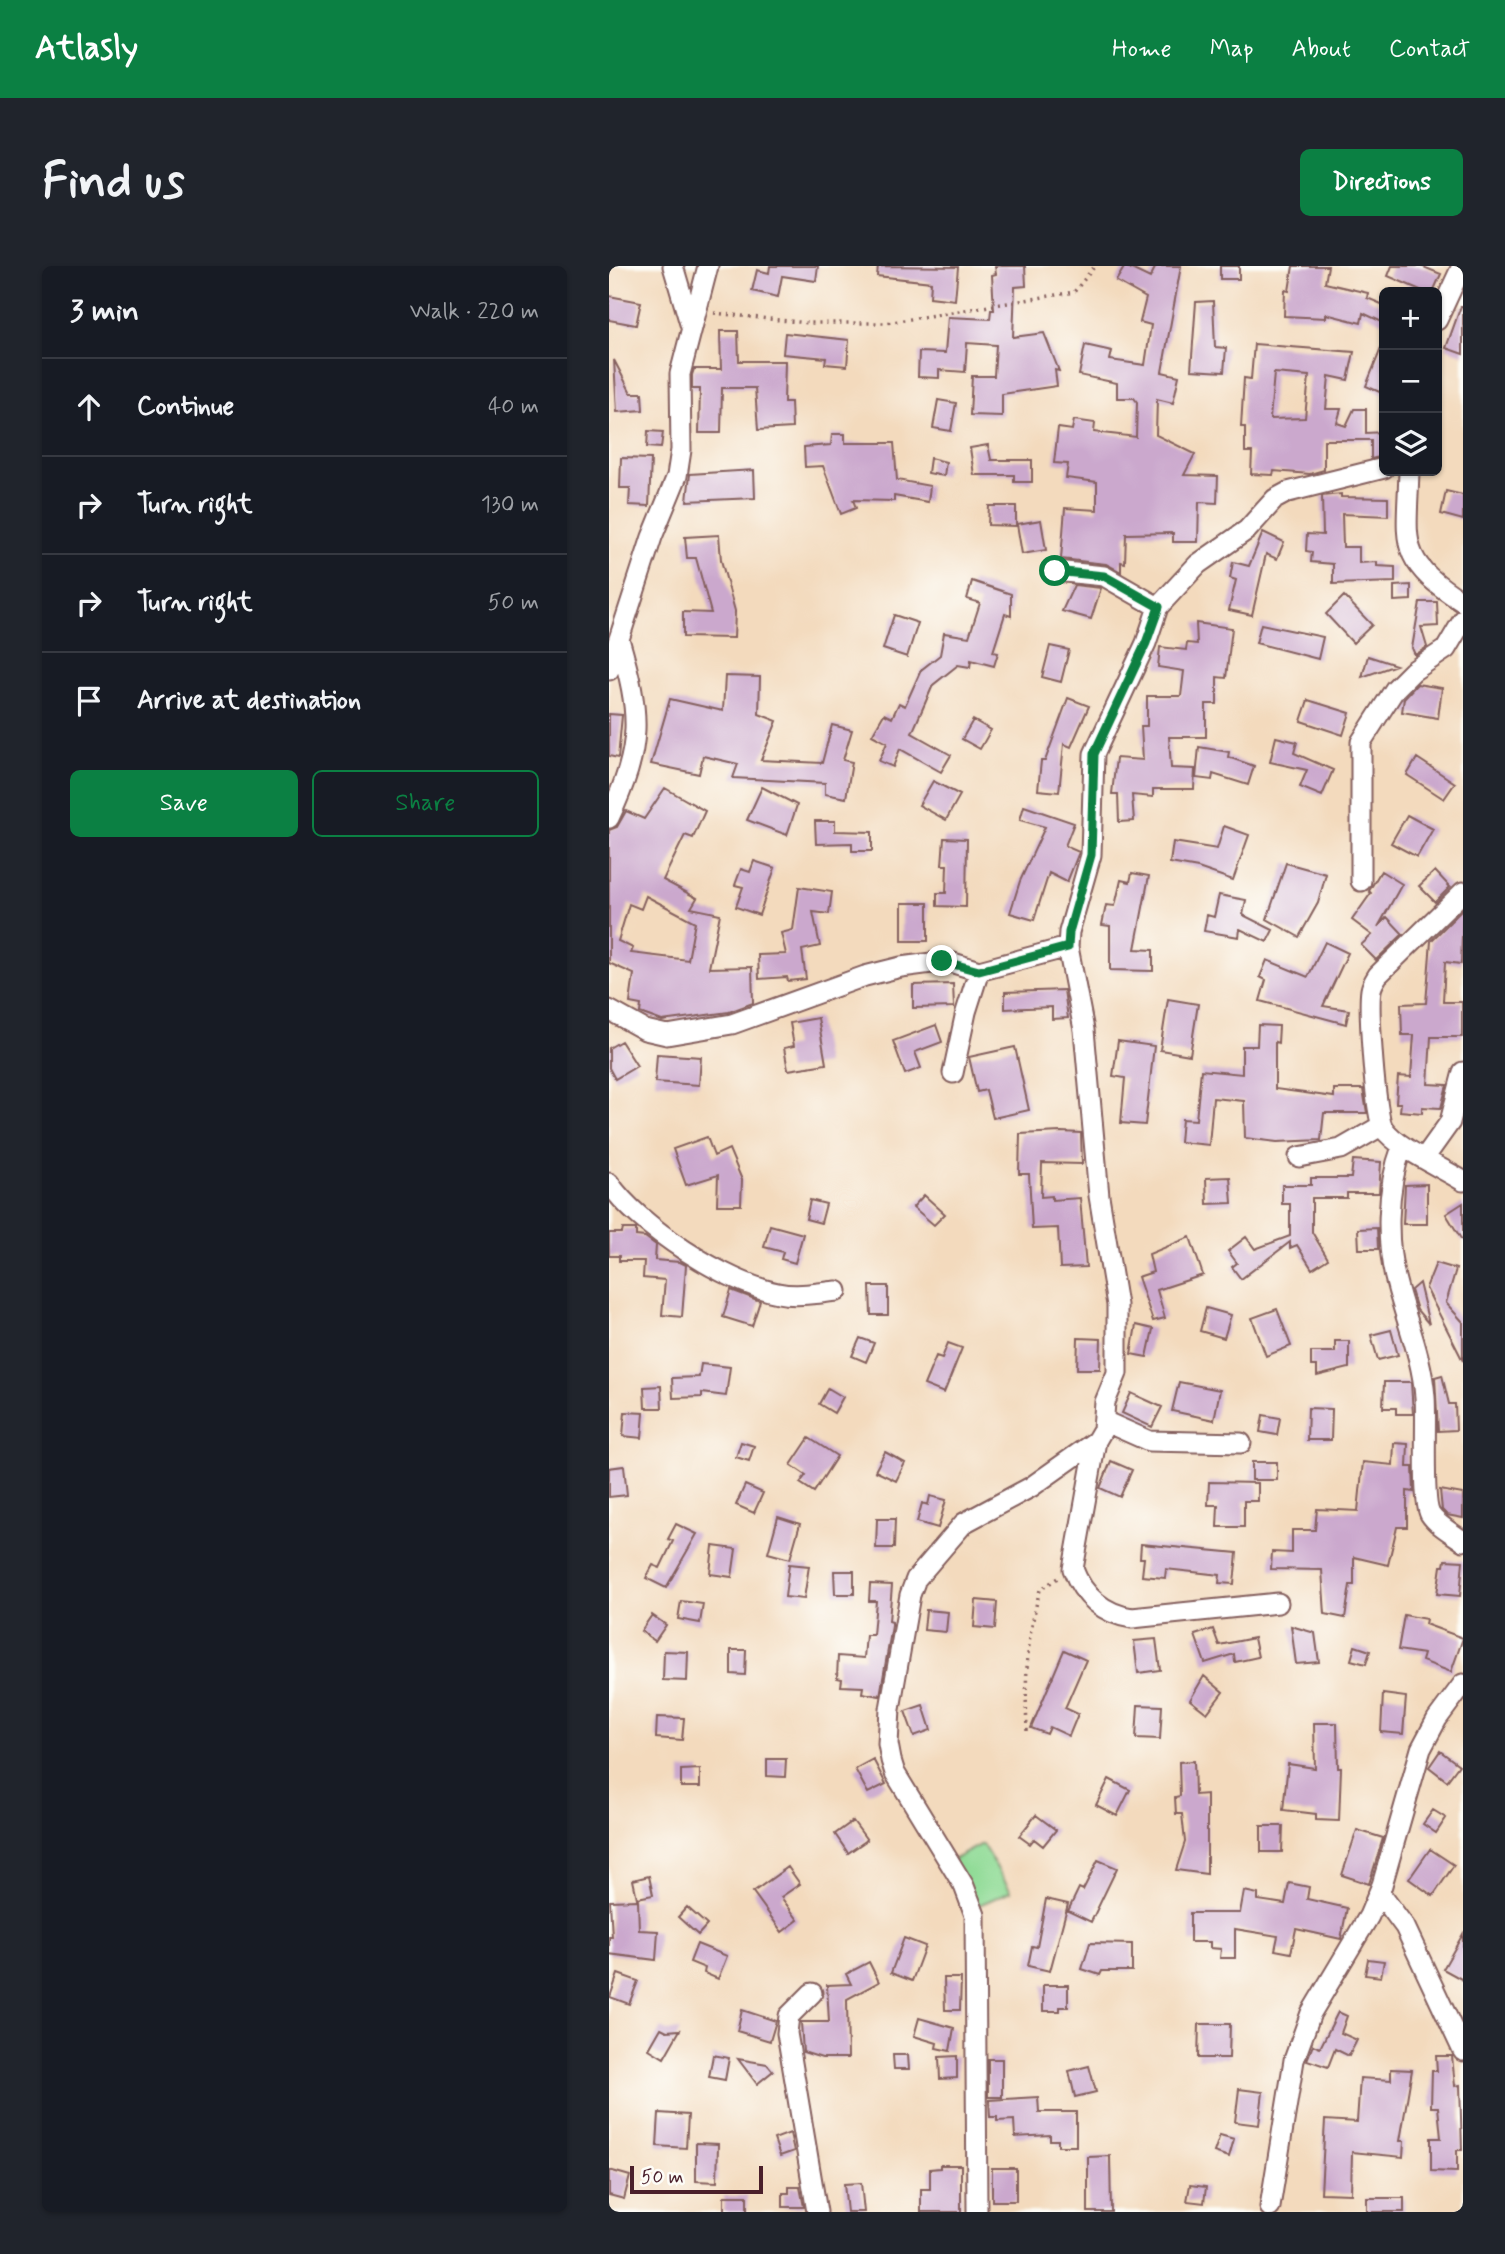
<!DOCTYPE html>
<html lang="en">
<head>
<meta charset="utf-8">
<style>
	body { margin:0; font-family:Mynerve,sans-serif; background:#20242c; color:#f1f3f6 }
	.controls { position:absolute; right:21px; top:21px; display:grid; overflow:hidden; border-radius:10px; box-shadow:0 2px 5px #0004 }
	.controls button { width:63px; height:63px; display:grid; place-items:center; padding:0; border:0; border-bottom:2px solid #363941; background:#171b24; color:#f1f3f6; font:35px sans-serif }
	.scale { position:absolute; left:21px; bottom:18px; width:133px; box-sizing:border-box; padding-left:7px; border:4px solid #4a1f2b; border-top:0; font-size:19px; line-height:24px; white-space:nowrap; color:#4a1f2b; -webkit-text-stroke:5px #fdfcf7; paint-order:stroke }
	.stop { position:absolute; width:21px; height:21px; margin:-16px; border:5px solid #0b8043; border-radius:50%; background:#fff }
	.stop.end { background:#0b8043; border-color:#fff; box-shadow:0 2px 7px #0008 }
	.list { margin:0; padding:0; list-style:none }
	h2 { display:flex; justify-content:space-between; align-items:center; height:91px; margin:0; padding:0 28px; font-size:30px }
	h2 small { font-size:23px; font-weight:400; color:#9ea1a6 }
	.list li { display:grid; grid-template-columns:46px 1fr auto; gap:21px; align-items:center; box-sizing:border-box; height:98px; padding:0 28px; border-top:2px solid #363941 }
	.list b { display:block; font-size:26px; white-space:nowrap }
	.list em { font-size:23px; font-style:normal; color:#9ea1a6 }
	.actions { display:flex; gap:14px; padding:21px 28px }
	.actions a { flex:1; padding:16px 0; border:2px solid #0b8043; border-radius:10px; text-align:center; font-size:24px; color:#0b8043 }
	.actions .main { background:#0b8043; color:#fff }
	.icon { flex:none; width:38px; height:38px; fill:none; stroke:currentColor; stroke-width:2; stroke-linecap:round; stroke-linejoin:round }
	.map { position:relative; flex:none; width:854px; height:1946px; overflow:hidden; border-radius:10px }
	header { display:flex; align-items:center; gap:42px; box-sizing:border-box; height:98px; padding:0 35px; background:#0b8043; color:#fff }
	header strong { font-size:33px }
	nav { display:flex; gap:38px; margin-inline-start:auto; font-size:24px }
	.intro { display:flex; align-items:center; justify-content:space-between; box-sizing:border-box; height:168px; padding:0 42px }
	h1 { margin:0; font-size:49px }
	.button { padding:18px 32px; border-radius:10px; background:#0b8043; color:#fff; font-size:24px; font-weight:700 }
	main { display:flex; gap:42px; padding:0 42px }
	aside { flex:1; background:#171b24; border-radius:10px; box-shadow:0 2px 5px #0004 }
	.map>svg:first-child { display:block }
	.green { fill:#91db97; stroke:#6e7d61; stroke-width:2 }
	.building { fill:#cba8cd; fill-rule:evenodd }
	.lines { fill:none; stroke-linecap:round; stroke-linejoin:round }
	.minor-casing { stroke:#85605e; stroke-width:23 }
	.path { stroke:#85605e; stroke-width:3.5; stroke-dasharray:2 5; stroke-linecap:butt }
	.minor { stroke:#fff; stroke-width:19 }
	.route { stroke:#0b8043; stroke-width:9 }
</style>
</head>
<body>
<header>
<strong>Atlasly</strong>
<nav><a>Home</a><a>Map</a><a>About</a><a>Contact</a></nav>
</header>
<div class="intro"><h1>Find us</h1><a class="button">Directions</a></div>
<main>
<aside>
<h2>3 min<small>Walk · 220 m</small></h2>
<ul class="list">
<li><svg class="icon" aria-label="ahead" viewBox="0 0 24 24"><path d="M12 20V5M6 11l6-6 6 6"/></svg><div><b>Continue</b></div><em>40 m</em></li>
<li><svg class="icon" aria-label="right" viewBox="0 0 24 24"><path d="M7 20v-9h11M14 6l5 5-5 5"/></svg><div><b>Turn right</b></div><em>130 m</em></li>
<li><svg class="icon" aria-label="right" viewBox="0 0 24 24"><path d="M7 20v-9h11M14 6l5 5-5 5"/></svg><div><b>Turn right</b></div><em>50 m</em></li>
<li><svg class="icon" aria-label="arrive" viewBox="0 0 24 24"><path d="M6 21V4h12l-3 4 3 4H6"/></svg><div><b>Arrive at destination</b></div></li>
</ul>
<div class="actions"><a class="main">Save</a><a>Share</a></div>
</aside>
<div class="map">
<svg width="854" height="1946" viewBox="0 0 854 1946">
	<rect width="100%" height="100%" fill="#fdfcf7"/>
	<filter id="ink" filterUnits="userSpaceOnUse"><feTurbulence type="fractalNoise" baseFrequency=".0143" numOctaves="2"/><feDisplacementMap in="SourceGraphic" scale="14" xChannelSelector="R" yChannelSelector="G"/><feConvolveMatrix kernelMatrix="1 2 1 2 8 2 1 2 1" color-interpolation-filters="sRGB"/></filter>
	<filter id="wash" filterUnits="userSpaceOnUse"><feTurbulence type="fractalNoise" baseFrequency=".00686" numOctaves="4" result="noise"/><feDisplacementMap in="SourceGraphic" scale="28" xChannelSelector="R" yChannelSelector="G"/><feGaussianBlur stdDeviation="1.57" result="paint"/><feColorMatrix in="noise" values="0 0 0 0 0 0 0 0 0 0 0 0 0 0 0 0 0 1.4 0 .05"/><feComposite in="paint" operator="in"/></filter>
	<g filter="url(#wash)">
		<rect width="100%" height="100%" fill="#f3dabd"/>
		<!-- green -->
		<path class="green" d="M373 1578 402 1625 361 1643 332 1600Z"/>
		<g id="blocks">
			<!-- building -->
			<path class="building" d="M161 0H209L207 15 173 10 169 31 143 25 148 4 160 7Z
				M269 0 349 1 346 34 321 31 322 16 268 10Z
				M386 0H416L417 20 406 21 404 71 435 67 450 105 446 104 448 120 393 128V150L361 149 363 110H385L387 79 358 77 356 106 330 104V112L309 111 310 86 336 87 339 51 381 53 382 44H385L383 9 387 8Z
				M516 0 541 12 547 0H572L553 106 570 110 564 137 548 133 547 169 586 188 575 209 609 210 608 237 590 236 589 276H564V267L517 268 516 297 512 296V306L497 298 452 293 456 242 488 244V216L457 212 459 198 445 197 449 162 463 164 465 154 486 157 485 166 527 171 528 136 525 132H508V117L470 109 476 79 503 85 501 94 536 99 542 59 531 56 537 32 507 15Z
				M611 0H630V13H611Z
				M684 0H719L716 17 759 27 758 32 775 39V57L754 47 752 57 717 48V52L675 50 676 24 680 25Z
				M783 0H812L832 8 824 26H816L779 10Z
				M0 30 32 36 27 59 0 54Z
				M604 35 606 81 617 82 615 106 582 104 587 36Z
				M852 40H854V88L837 82Z
				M111 65H129L130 95H176L175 136H182L183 162 149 164 146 122H113L112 167H90L91 123H83V109L85 103H112Z
				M176 67 240 74 238 100 216 98 217 92 174 88Z
				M775 75V128L757 120Z
				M645 78 745 86 739 114 720 110 717 143H732L728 157 737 160 745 143H757V167L775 166V190L762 193V174H715V204L701 208 665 205 664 209 642 208 643 186H636V161H632L635 112 642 113ZM665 107 700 110 696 152 661 153Z
				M5 94 22 127H33L34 144 8 146Z
				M329 134 347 137 342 165 324 162Z
				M39 165 54 166 52 182 38 181Z
				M223 168H236V177H285L288 214 321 220 319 236 285 230V235L244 234 247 242 232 248 214 200 196 201 195 181 222 179Z
				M379 179 382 194H423V216H405V209H365L361 182Z
				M12 192 42 193 40 240 20 239 21 222H11Z
				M321 192 337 196 335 210 319 207Z
				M145 204 146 232 78 235 81 208Z
				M837 225 854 229V254L832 248Z
				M732 228V231L779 232V250L733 248 734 281H750V297L768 296V300L786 301V316L724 318V298L702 296 703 286 697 285 698 268 714 269 713 230Z
				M380 240H407V260L379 259Z
				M432 254 437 284 413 288 408 258Z
				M654 266 675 276 668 293 657 288 643 349 620 344 627 314 621 312 624 296 640 300Z
				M110 269 112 294 126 345 125 372 74 371V346L102 347 87 292H78L76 271Z
				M363 315 402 328V350L396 348 384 386 389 387 385 400 362 394 361 401 349 399 324 419 303 467 342 489 332 506 291 483 284 501 270 495 278 477 263 469 275 448 283 452 290 437 296 440 312 404 331 389 335 367 360 371 371 337 358 333Z
				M465 319 492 322 482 353 453 345Z
				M802 319V334L785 335V320Z
				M735 330 763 359 744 377 717 348Z
				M811 336H828L829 360 812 361 818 381 806 389 803 382Z
				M285 349 309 357 298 391 274 383Z
				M587 357 623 362 617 412 608 411V438H597V471H560L562 502 586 503 585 523H544V531L523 529 525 555 510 556 509 528H503L507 492 534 494 532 460H538V430H572L575 405 549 401 551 381 577 384 578 377 588 378Z
				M652 358 714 371 709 393 647 377Z
				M441 380 460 384 452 416 433 411Z
				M759 390 787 399 753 411Z
				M116 410 151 411 150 448 168 455 152 494 213 497 223 459 243 464 234 494 243 496 237 532 216 528V517L124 512 129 498 94 490 90 508 42 498 61 433 114 445Z
				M808 418 833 422 829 452 793 446 795 432Z
				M459 432 480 440 462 481 455 478 450 526 429 524 432 495H436Z
				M699 434 741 447 734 469 692 455Z
				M0 448 13 449 9 492 0 490Z
				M364 454 382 464 371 483 353 473Z
				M667 471 688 476 685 487 724 504 713 530 691 521 698 504 661 496Z
				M590 481 620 486 619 491 645 500 639 519 604 508 603 514 587 512Z
				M808 492 846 517 835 533 798 509Z
				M324 515 351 529 337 554 310 539Z
				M153 521 188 539 178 569 138 554Z
				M56 522 96 545 84 572 76 569 54 614 88 632 82 642 111 648 100 702 143 701 144 737 120 746 53 755 31 747 32 739 21 737 25 708 0 697V564L8 561 17 545 35 553ZM37 630 86 656 79 694 22 687 24 682 9 675 20 638 32 643Z
				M415 540 465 557 456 580 470 586 458 616 440 607 425 654 401 647 411 615 436 561 411 554Z
				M798 549 824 563 808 591 782 577Z
				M206 555H226V565L263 566V585H243V577L207 578Z
				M615 560 640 569 624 614 589 602 561 597 564 576 608 583Z
				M335 572 358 573 357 641 328 640V627H337L338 599H333Z
				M145 595 166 602 150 649 127 641 134 621 126 619 132 603 141 606Z
				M677 597 717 608 709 637 690 671 658 653Z
				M772 605 793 618 769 661 778 651 794 668 767 694 752 679 763 669 743 654 762 627 760 625Z
				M826 605 841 621 826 636 810 620Z
				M523 607 540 610 526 683 544 684V705L501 704V660L493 659 497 639 506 640 512 614 521 616Z
				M190 621 223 626 220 648 204 646 211 680 193 684 197 713 179 715 178 711 150 713 149 689 177 688 172 667 184 664Z
				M610 629 637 634 634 649 664 664 658 676 631 663 630 671 595 665 598 649 605 651Z
				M293 637H319V675H293Z
				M854 643 852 698 836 696 834 736H853V771H822L819 818 838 819 832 842 813 841V847L791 845 792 837H787L789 810 802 811 805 769H793L792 738 817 737 822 675Z
				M716 676 739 687 714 740 740 744 737 758 651 735 657 714 651 711 658 694 699 711Z
				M344 718 345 741 304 742V719Z
				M455 724 459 752 443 753V741L396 743V726Z
				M559 733 589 738 581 789 551 784Z
				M209 752 217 798 179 804 175 782 185 780 181 757Z
				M327 759 333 776 306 786 312 802 296 808 284 775Z
				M649 759 670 760 669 777 666 776V823L725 831V823H754L758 847H715L712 874 668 876 636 872 635 835 604 832 600 879 571 876 573 853 587 854 592 804 633 808V780H648Z
				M12 775 28 800 6 813 0 802V782Z
				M509 775 545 780 536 859 512 857 516 812 504 810Z
				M406 781 420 844 384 852 377 824 368 826 360 791Z
				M48 788 92 791 90 819 46 816Z
				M452 866 472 867 473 898 433 897 432 931 443 930V934L471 932 477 1001 451 1002 449 962 423 963 420 908H410L411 868Z
				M98 871 105 890 120 883 133 914 132 939H108L109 909 77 919 64 883Z
				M744 894 772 896 770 927H738V932H703V966L719 993 703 1003 688 979 681 982V976L632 1013 623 1001 628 997 619 985 637 971 646 983 681 970V938H673V919H702V912H742Z
				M621 911 623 937 598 938 597 912Z
				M818 918V958H794L796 919Z
				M315 929 336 948 325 959 304 941Z
				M201 934 217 938 212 957 197 953Z
				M854 937V976L837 948Z
				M161 959 194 968 186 997 172 993 174 986 155 981Z
				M768 962 769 983H750L749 963Z
				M14 963H27V970L36 971 47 979 46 994 71 996 77 999 73 1051 53 1049 56 1014 34 1012 35 995H10V990H0V967H13Z
				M581 971 594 1009 548 1024 556 1052 544 1055 529 1011 544 1006 540 988Z
				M827 997 847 1003 837 1037 854 1056V1095L817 1022Z
				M810 1017 820 1058 808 1044 802 1024Z
				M261 1020H279V1049H262Z
				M122 1024 151 1035 143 1060 114 1051Z
				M597 1042 622 1049 615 1072 591 1065Z
				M668 1043 682 1080 657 1090 643 1052Z
				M527 1059 544 1063 538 1091 522 1088Z
				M782 1064 789 1089 769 1094 762 1069Z
				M251 1072 265 1077 257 1096 243 1090Z
				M469 1072 492 1073 491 1103H468Z
				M726 1075H740V1102L708 1110V1100H702V1086H726Z
				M339 1077 353 1082 335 1127 315 1119 327 1090 333 1092Z
				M92 1098 121 1101 117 1130 93 1127V1131L64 1132 63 1112 90 1111Z
				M833 1109 840 1138H846L847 1164 829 1165 826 1111Z
				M570 1116 611 1124 605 1154 563 1145Z
				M775 1116H802L804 1148H787V1142H774Z
				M52 1120 53 1142H36L35 1121Z
				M219 1122 234 1131 225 1147 210 1138Z
				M522 1127 553 1141 543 1161 513 1147Z
				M699 1142 723 1143 722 1174H698Z
				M16 1146 35 1147 33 1172 14 1170Z
				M654 1149 671 1152 668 1169 651 1166Z
				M200 1172 228 1190 205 1226 191 1217 197 1209 182 1199Z
				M132 1176 145 1180 140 1195 127 1191Z
				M785 1177 799 1178 798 1201H804L805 1226 798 1225V1261H788L779 1299 745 1291V1319H741L736 1352 716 1348 713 1304 662 1303 663 1286 683 1287V1264H706L708 1243 749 1245 754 1196 784 1199Z
				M276 1186 296 1197 287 1215 266 1205Z
				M502 1195 523 1204 511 1231 491 1222Z
				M643 1196H668V1214H643Z
				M15 1200 18 1229 0 1231V1202Z
				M600 1216 649 1217V1235H635V1261H608L609 1239H599Z
				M136 1219 154 1227 145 1247 127 1239Z
				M831 1224 854 1228V1252L838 1249 833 1244Z
				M321 1230 337 1234 329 1262 308 1256 313 1237 319 1239Z
				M169 1251 191 1258 181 1293 159 1287Z
				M268 1253H286L285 1282H267Z
				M67 1258 88 1268 57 1322 37 1312 44 1299 51 1302 64 1275 59 1273Z
				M532 1278 628 1287 625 1318 610 1317 611 1309 557 1303 556 1312 533 1310 535 1292H531Z
				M104 1280 127 1283 123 1311 101 1308Z
				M836 1294 854 1295 851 1330 828 1328 832 1300H835Z
				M180 1298 200 1300 195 1333 176 1331Z
				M225 1305H245V1328H226Z
				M261 1318 283 1319 280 1355 283 1356V1360L271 1430 253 1427 254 1421 232 1420 233 1413 228 1412 229 1390 255 1392 257 1369H264L267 1335H260Z
				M367 1334 388 1336 386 1363 365 1361Z
				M72 1335 94 1338 91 1357 69 1353Z
				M317 1344 339 1346 337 1366 315 1364Z
				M43 1349 57 1359 46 1375 32 1365Z
				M795 1349 817 1353 816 1358 854 1372 842 1406 813 1395 815 1388 789 1384Z
				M682 1360 706 1367 710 1396 687 1398Z
				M604 1363 610 1379 645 1372 649 1391 626 1396 625 1388 596 1397 586 1369Z
				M547 1373 551 1404 529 1407 525 1375Z
				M746 1380 761 1385 757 1398 742 1394Z
				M122 1384H137L136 1409 122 1408Z
				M455 1384 477 1394 456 1442 469 1448 460 1470 441 1461 438 1468 422 1462Z
				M55 1385 79 1386 78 1415 54 1414Z
				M595 1410 614 1426 598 1447 581 1434Z
				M774 1428 797 1431 794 1468 772 1466Z
				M314 1439 322 1464 305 1470 296 1445Z
				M529 1439 553 1440 551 1473 527 1472Z
				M48 1451 75 1452 73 1474 47 1472Z
				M705 1457H728L729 1502H732L730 1555 707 1554V1548L674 1544 679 1498 706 1502Z
				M831 1485 850 1499 838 1515 820 1501Z
				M158 1493H177L176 1511 158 1510Z
				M264 1493 277 1518 259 1527 246 1503Z
				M585 1495 586 1529 598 1528V1608L567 1604 576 1576 573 1548H567L566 1531 571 1530 570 1496Z
				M91 1503V1521H72V1504Z
				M500 1513 521 1524 508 1550 487 1539Z
				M824 1544 837 1552 827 1567 814 1558Z
				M427 1549 447 1564 434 1580 425 1573 421 1578 410 1570Z
				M244 1555 258 1574 239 1587 226 1568Z
				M652 1560H674L673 1586H652Z
				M748 1564 774 1572 760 1618 733 1609Z
				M821 1583 845 1599 824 1630 800 1613Z
				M489 1594 508 1602 482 1656 459 1645 470 1622 474 1624Z
				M179 1601 191 1618 172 1631 189 1654 173 1666 144 1626Z
				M40 1610 44 1629 28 1632 24 1614Z
				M680 1617 700 1621 698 1633 738 1642 732 1673 687 1663 682 1687 666 1684 669 1670 626 1663V1692H611L612 1683 601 1682V1676H581V1647H631L635 1625 649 1628V1634L676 1638Z
				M437 1633 459 1638 441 1705 419 1700 423 1680 428 1681Z
				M29 1634 30 1664 49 1665 47 1694 0 1688V1671H3L1 1635Z
				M78 1641 98 1659 89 1669 69 1651Z
				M854 1668V1714L834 1703Z
				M295 1672 316 1680 303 1715 282 1707Z
				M481 1677 523 1678V1705H493L491 1709 473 1703Z
				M88 1678 118 1690 109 1713 95 1707 96 1702 81 1696Z
				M759 1693 775 1695 772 1711 756 1709Z
				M260 1696 270 1716 238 1733 239 1792H213L194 1786 192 1756H220L218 1719 242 1718 237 1708Z
				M9 1708 29 1715 20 1738 1 1731Z
				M335 1712H352L351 1744H336Z
				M434 1719H459V1741H451V1745H434Z
				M133 1744 167 1755 161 1775 128 1765Z
				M729 1746 738 1750 732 1767 748 1774 740 1790 726 1783 719 1801 698 1794 704 1779 711 1782Z
				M310 1752 345 1762 341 1785 327 1782 328 1777 305 1770Z
				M590 1758H621L620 1792H589Z
				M52 1762 58 1765 71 1764 55 1792 40 1783Z
				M104 1789 120 1792 116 1814 100 1811Z
				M284 1789H299L300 1803H285Z
				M348 1790V1812L331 1813 330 1791Z
				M827 1790H843L846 1820 851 1819 853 1884H848V1906L822 1905V1872H832L829 1841H822L823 1805H828Z
				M129 1793 158 1798 164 1805 148 1818Z
				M379 1793H393V1831H379Z
				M480 1800 487 1826 466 1831 460 1805Z
				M782 1803 803 1804 791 1875H795L794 1891 743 1886 742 1928 712 1927 716 1854 748 1856 751 1812 782 1814Z
				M630 1823 654 1826 650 1859 626 1856Z
				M429 1831 430 1846H467V1880H449V1874H441V1869L406 1871 405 1854 388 1855V1851H381L380 1834Z
				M50 1847 79 1849 77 1882 48 1880Z
				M181 1867 185 1885 171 1890 165 1873Z
				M611 1869 625 1873 620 1891 605 1886Z
				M87 1877 109 1878 108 1916 87 1915Z
				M501 1890 502 1946H479V1891Z
				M331 1899H352V1946H312V1923H321V1903L331 1902Z
				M383 1902H407V1935H383Z
				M0 1904 21 1910 15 1933 0 1929Z
				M252 1917 255 1946H238L235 1918Z
				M581 1919 597 1921 595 1937 578 1935Z
				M180 1921H191L195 1941H174V1927H180Z
				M115 1930H138V1946H115Z
				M758 1932H795V1946H758Z"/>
		</g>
	</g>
	<g filter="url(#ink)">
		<use href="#blocks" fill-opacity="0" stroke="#85605e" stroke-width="2"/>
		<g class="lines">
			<!-- minor casing -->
			<g class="minor-casing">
				<path id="minor" d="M64 0 82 61
					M828 54 853 0
					M800 205C798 278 787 293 854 336
					M446 305 495 310 549 341
					M0 404 43 271 68 210 72 184 71 108 99 0
					M0 552C34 479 32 449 10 373
					M752 615V476L786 423 804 405 837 383 854 354
					M854 626 769 709C766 714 763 718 762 724 759 742 766 849 774 862 788 882 832 901 854 915
					M0 744 36 764 58 769 123 758 256 710 292 701 338 695 370 705 459 681
					M344 807 357 746 370 705
					M793 881C777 923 776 979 789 1023 799 1060 813 1092 816 1131 818 1154 813 1234 821 1248 828 1259 843 1267 854 1275
					M690 891 732 883 772 860
					M816 891 841 856 854 806
					M0 917C29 960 117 1017 169 1027 188 1031 209 1027 228 1025
					M497 1156 540 1175 632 1177
					M487 1175 464 1303C474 1330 495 1348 523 1352L669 1337
					M770 1626 796 1661 854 1785
					M203 1727 180 1750 178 1767 208 1946
					M661 1941 685 1794 702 1747 760 1650 773 1619 812 1483 828 1453 854 1418
					M368 1946 366 1649 355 1620 286 1507 282 1494 279 1478 281 1443 301 1329 307 1313 355 1257 422 1221 487 1175 494 1163 496 1136 508 1107V1039L490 930 475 764 459 681 460 666 482 589 485 488 537 377 549 341 589 298 638 264 666 233 679 226 775 202"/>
			</g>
			<!-- path -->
			<path class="path" d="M105 47 199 57H277L465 26 486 0
				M418 1465C416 1412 417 1376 431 1324L450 1311"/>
			<!-- minor -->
			<use href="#minor" class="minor"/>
		</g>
	</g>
	<g class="lines" filter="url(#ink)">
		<!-- route -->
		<path class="route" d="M333 695 370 705 459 681 460 666 482 589 485 488 537 377 550 341 495 310 446 305"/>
	</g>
</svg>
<div class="controls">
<button>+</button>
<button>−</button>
<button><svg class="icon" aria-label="layers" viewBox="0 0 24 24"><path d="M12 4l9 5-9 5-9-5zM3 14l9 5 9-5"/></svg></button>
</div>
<div class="scale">50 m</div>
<div class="stop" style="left:446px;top:305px"></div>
<div class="stop end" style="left:333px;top:695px"></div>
</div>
</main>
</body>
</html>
